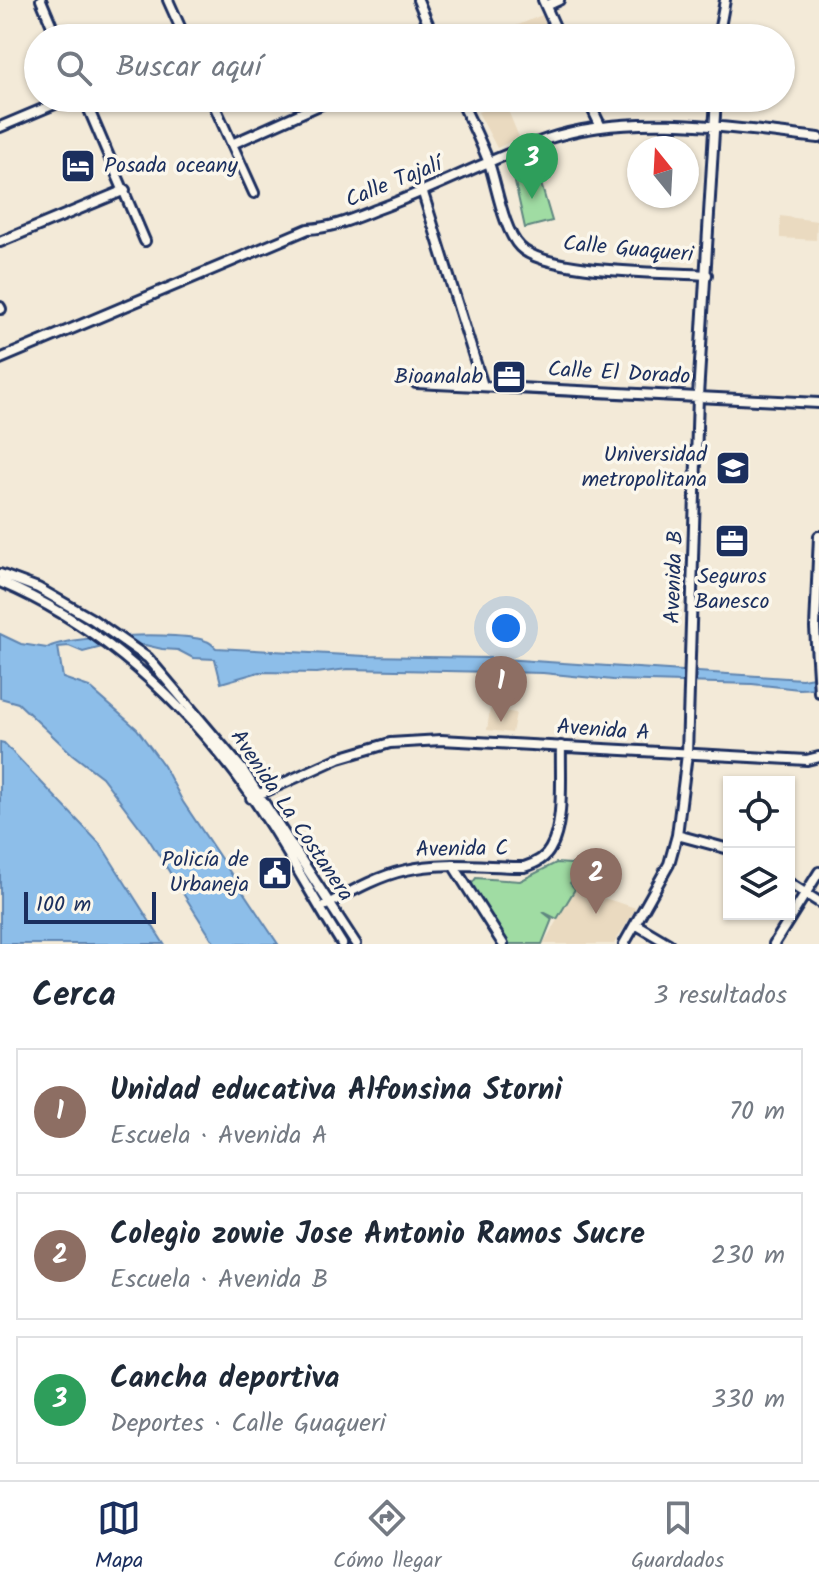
<!DOCTYPE html>
<html lang="es">
<head>
<meta charset="utf-8">
<style>
	body { margin:0; font-family:Kalam,sans-serif; background:#f2f2f3; color:#1f2937 }
	.controls { position:absolute; right:24px; bottom:24px; display:grid; overflow:hidden; border-radius:0px; box-shadow:0 2px 6px #0004 }
	.controls button { width:72px; height:72px; display:grid; place-items:center; padding:0; border:0; border-bottom:2px solid #e0e1e3; background:#fff; color:#1f2937; font:40px sans-serif }
	.compass { position:absolute; left:627px; top:136px; width:72px; height:72px; border-radius:50%; background:#fff; box-shadow:0 2px 6px #0004; rotate:342deg }
	.scale { position:absolute; left:24px; bottom:20px; width:132px; box-sizing:border-box; padding-left:8px; border:4px solid #1b2f5e; border-top:0; font-size:22px; line-height:28px; white-space:nowrap; color:#1b2f5e; -webkit-text-stroke:6px #fbf7ec; paint-order:stroke }
	.you { position:absolute; left:506px; top:628px; width:28px; height:28px; margin:-20px; border:6px solid #fff; border-radius:50%; background:#1a73e8; box-shadow:0 0 0 12px #1a73e833 }
	.badge { display:grid; place-items:center; width:52px; height:52px; border-radius:50%; background:#1b2f5e; color:#fff; font-size:26px; font-weight:700 }
	.pin { position:absolute; translate:-50% -66px; filter:drop-shadow(0 2px 4px #0008) }
	.pin::after { content:''; position:absolute; top:42px; width:28px; height:24px; background:inherit; clip-path:polygon(0 0,100% 0,50% 100%) }
	.list { margin:0; padding:0; list-style:none }
	h2 { display:flex; justify-content:space-between; align-items:center; height:104px; margin:0; padding:0 32px; font-size:34px }
	h2 small { font-size:26px; font-weight:400; color:#747a83 }
	.list li { display:grid; grid-template-columns:52px 1fr auto; gap:24px; align-items:center; box-sizing:border-box; height:128px; margin:0 16px 16px; padding:0 16px; border:2px solid #e0e1e3; border-radius:0px }
	.list b { display:block; font-size:30px; white-space:nowrap }
	.list p { margin:0; font-size:26px; white-space:nowrap; color:#747a83 }
	.list em { font-size:26px; font-style:normal; color:#747a83 }
	.icon { flex:none; width:44px; height:44px; fill:none; stroke:currentColor; stroke-width:2; stroke-linecap:round; stroke-linejoin:round }
	.map { position:relative; flex:none; width:819px; height:944px; overflow:hidden }
	.search { position:absolute; background:#fff; box-shadow:0 2px 6px #0004; left:24px; right:24px; top:24px; height:88px; display:flex; align-items:center; gap:20px; box-sizing:border-box; padding:0 28px; border-radius:44px; color:#747a83; font-size:30px }
	.sheet { height:536px; background:#fff }
	nav { display:flex; justify-content:space-around; align-items:center; box-sizing:border-box; height:112px; border-top:2px solid #e0e1e3; background:#fff; font-size:22px; color:#747a83 }
	nav a { display:grid; justify-items:center; gap:4px }
	nav .on { color:#1b2f5e }
	.map>svg:first-child { display:block }
	.built { fill:#eadac0 }
	.green { fill:#a0dca3; stroke:#5e8680; stroke-width:2 }
	.water { fill:#8dbee9; stroke:#5f85b1; stroke-width:2 }
	.lines { fill:none; stroke-linecap:round; stroke-linejoin:round }
	.street-casing { stroke:#1b2f5e; stroke-width:14 }
	.street { stroke:#fbf7ec; stroke-width:8 }
	.labels { text-anchor:middle; dominant-baseline:central; stroke-width:7; stroke-linejoin:round; paint-order:stroke }
	.poi-label { font-size:22px; fill:#1b2f5e; stroke:#fbf7ec; text-anchor:end }
	.street-label { font-size:22px; fill:#1b2f5e; stroke:#fbf7ec }
</style>
</head>
<body>
<div class="map">
<svg width="819" height="944" viewBox="0 0 819 944">
	<rect width="100%" height="100%" fill="#f3ead8"/>
	<filter id="ink" filterUnits="userSpaceOnUse"><feTurbulence type="fractalNoise" baseFrequency=".0125" numOctaves="2"/><feDisplacementMap in="SourceGraphic" scale="16" xChannelSelector="R" yChannelSelector="G"/><feConvolveMatrix kernelMatrix="1 2 1 2 8 2 1 2 1" color-interpolation-filters="sRGB"/></filter>
	<g filter="url(#ink)">
		<!-- built -->
		<path class="built" d="M542 15 551 38H488Z
			M504 101 519 137 497 148 478 112Z
			M780 216 817 221 816 240 780 238Z
			M490 709 516 713 512 733 487 730Z
			M575 889 636 908 614 944H543Z"/>
		<!-- green -->
		<path class="green" d="M537 170 552 221 525 228 514 178Z
			M556 863 587 865 570 883 575 889 557 919 543 912 552 919 542 944H509L471 885 476 878 520 881Z"/>
		<!-- water -->
		<path class="water" d="M0 634 21 644 47 648C68 635 183 631 206 641 210 642 213 645 216 648L366 656 489 658 802 679 819 676V688L799 689 752 684 613 680 543 673 347 669 317 673 259 672 221 683 215 659 193 658 178 650 162 649 145 645 102 647 83 652 69 646 58 647 63 678 89 687 137 729 164 766 183 802 278 944H215L148 838 102 777 72 754 18 703 0 698Z
			M0 742 4 743 101 845 164 944H0Z"/>
		<g class="lines">
			<!-- street casing -->
			<g class="street-casing">
				<path id="street" d="M41 0 57 38
					M168 0 185 38
					M418 0 434 38
					M543 0 560 38
					M546 6 559 0
					M331 37 332 38
					M718 38 725 0
					M84 98 145 241
					M211 98 254 193
					M460 98C470 121 482 143 490 166 497 188 504 231 520 247 546 274 667 272 707 275
					M587 98 600 125
					M0 127 69 98
					M232 144 335 98
					M423 193 483 386
					M0 242 125 190
					M0 307 1 309
					M0 359 308 229C333 228 355 218 378 209 435 188 489 159 547 139 629 111 734 128 819 138
					M416 383 819 403
					M819 536 815 628 819 692
					M0 574 38 588 92 619 148 658 242 769 356 944
					M0 582C95 622 173 692 235 773 275 826 306 887 342 944
					M251 798 339 758 390 743 441 740 807 760 819 757
					M677 835 729 849
					M453 865 503 944
					M789 883 819 902
					M326 905C352 891 378 876 406 870 444 861 485 867 524 867 534 864 545 859 550 849 565 825 560 774 561 746
					M637 925 669 944
					M624 944 669 864 677 835 687 754 698 396 716 98
					M774 944 819 872"/>
			</g>
			<!-- street -->
			<use href="#street" class="street"/>
		</g>
	</g>
	<!-- icons -->
	<defs>
		<g id="hotel-square" transform="scale(1.8)"><rect x="-9" y="-9" width="18" height="18" rx="4" fill="#1b2f5e" stroke="#fbf7ec"/><path d="M-6-4.5h1.5V1H6V5H4.5V3h-9V5H-6ZM-4 0a1.8 1.8 0 1 1 3.6 0ZM.5 0V-2.5h3Q6-2.5 6 0Z" fill="#fff"/></g>
		<g id="office-square" transform="scale(1.8)"><rect x="-9" y="-9" width="18" height="18" rx="4" fill="#1b2f5e" stroke="#fbf7ec"/><path d="M-6-3h4V-5.5h4V-3h4V5H-6ZM-1-4.5V-3h2v-1.5ZM-6 0V1H6V0Z" fill="#fff"/></g>
		<g id="university-square" transform="scale(1.8)"><rect x="-9" y="-9" width="18" height="18" rx="4" fill="#1b2f5e" stroke="#fbf7ec"/><path d="M0-5L7-2L0 1L-7-2ZM-4 1L0 2.5L4 1V4Q0 6-4 4Z" fill="#fff"/></g>
		<g id="civic-square" transform="scale(1.8)"><rect x="-9" y="-9" width="18" height="18" rx="4" fill="#1b2f5e" stroke="#fbf7ec"/><path d="M-.6-6.5H3V-4.5H.6V-3L4-1V1h2V6H-6V1h2V-1L-.6-3ZM-1.2 2.5V6h2.4V2.5Z" fill="#fff"/></g>
	</defs>
	<g fill-rule="evenodd">
		<use href="#hotel-square" x="78" y="166"/>
		<use href="#office-square" x="509" y="377"/>
		<use href="#university-square" x="733" y="468"/>
		<use href="#office-square" x="732" y="541"/>
		<use href="#civic-square" x="275" y="873"/>
	</g>
	<g class="labels">
		<!-- poi labels -->
		<g class="poi-label">
			<text x="104" y="166" text-anchor="start">Posada oceany</text>
			<text x="483" y="377">Bioanalab</text>
			<text x="707" y="455">Universidad<tspan x="707" dy="25">metropolitana</tspan></text>
			<text x="732" y="577" text-anchor="middle">Seguros<tspan x="732" dy="25">Banesco</tspan></text>
			<text x="249" y="860">Policía de<tspan x="249" dy="25">Urbaneja</tspan></text>
		</g>
		<!-- street labels -->
		<g class="street-label">
			<text transform="translate(394 183) rotate(-22)">Calle Tajalí</text>
			<text transform="translate(628 250) rotate(5)">Calle Guaqueri</text>
			<text transform="translate(619 374) rotate(3)">Calle El Dorado</text>
			<text transform="translate(675 577) rotate(-88)">Avenida B</text>
			<text transform="translate(603 731) rotate(4)">Avenida A</text>
			<text transform="translate(291 816) rotate(56)">Avenida La Costanera</text>
			<text transform="translate(462 850) rotate(-1)">Avenida C</text>
		</g>
	</g>
</svg>
<div class="controls">
<button><svg class="icon" aria-label="locate" viewBox="0 0 24 24"><circle cx="12" cy="12" r="6"/><path d="M12 2v4M12 18v4M2 12h4M18 12h4"/></svg></button>
<button><svg class="icon" aria-label="layers" viewBox="0 0 24 24"><path d="M12 4l9 5-9 5-9-5zM3 14l9 5 9-5"/></svg></button>
</div>
<svg class="compass" viewBox="-18 -18 36 36"><path d="M0-13l5 13h-10z" fill="#e53935"/><path d="M0 13l5-13h-10z" fill="#747a83"/></svg>
<div class="scale">100 m</div>
<div class="you"></div>
<div class="pin badge" style="left:501px;top:722px;background:#8d6e63">1</div>
<div class="pin badge" style="left:596px;top:914px;background:#8d6e63">2</div>
<div class="pin badge" style="left:532px;top:199px;background:#2e9e5b">3</div>
<div class="search"><svg class="icon" aria-label="search" viewBox="0 0 24 24"><circle cx="10" cy="10" r="6"/><path d="M15 15l6 6"/></svg>Buscar aquí</div>
</div>
<section class="sheet">
<h2>Cerca<small>3 resultados</small></h2>
<ul class="list">
<li><span class="badge" style="background:#8d6e63">1</span><div><b>Unidad educativa Alfonsina Storni</b><p>Escuela · Avenida A</p></div><em>70 m</em></li>
<li><span class="badge" style="background:#8d6e63">2</span><div><b>Colegio zowie Jose Antonio Ramos Sucre</b><p>Escuela · Avenida B</p></div><em>230 m</em></li>
<li><span class="badge" style="background:#2e9e5b">3</span><div><b>Cancha deportiva</b><p>Deportes · Calle Guaqueri</p></div><em>330 m</em></li>
</ul>
</section>
<nav>
<a class="on"><svg class="icon" aria-label="map" viewBox="0 0 24 24"><path d="M3 6l6-2 6 2 6-2v14l-6 2-6-2-6 2zM9 4v14M15 6v14"/></svg>Mapa</a>
<a><svg class="icon" aria-label="directions" viewBox="0 0 24 24"><path d="M12 3l9 9-9 9-9-9zM9 14v-3h6M13 9l2 2-2 2"/></svg>Cómo llegar</a>
<a><svg class="icon" aria-label="saved" viewBox="0 0 24 24"><path d="M7 4h10v16l-5-4-5 4z"/></svg>Guardados</a>
</nav>
</body>
</html>
